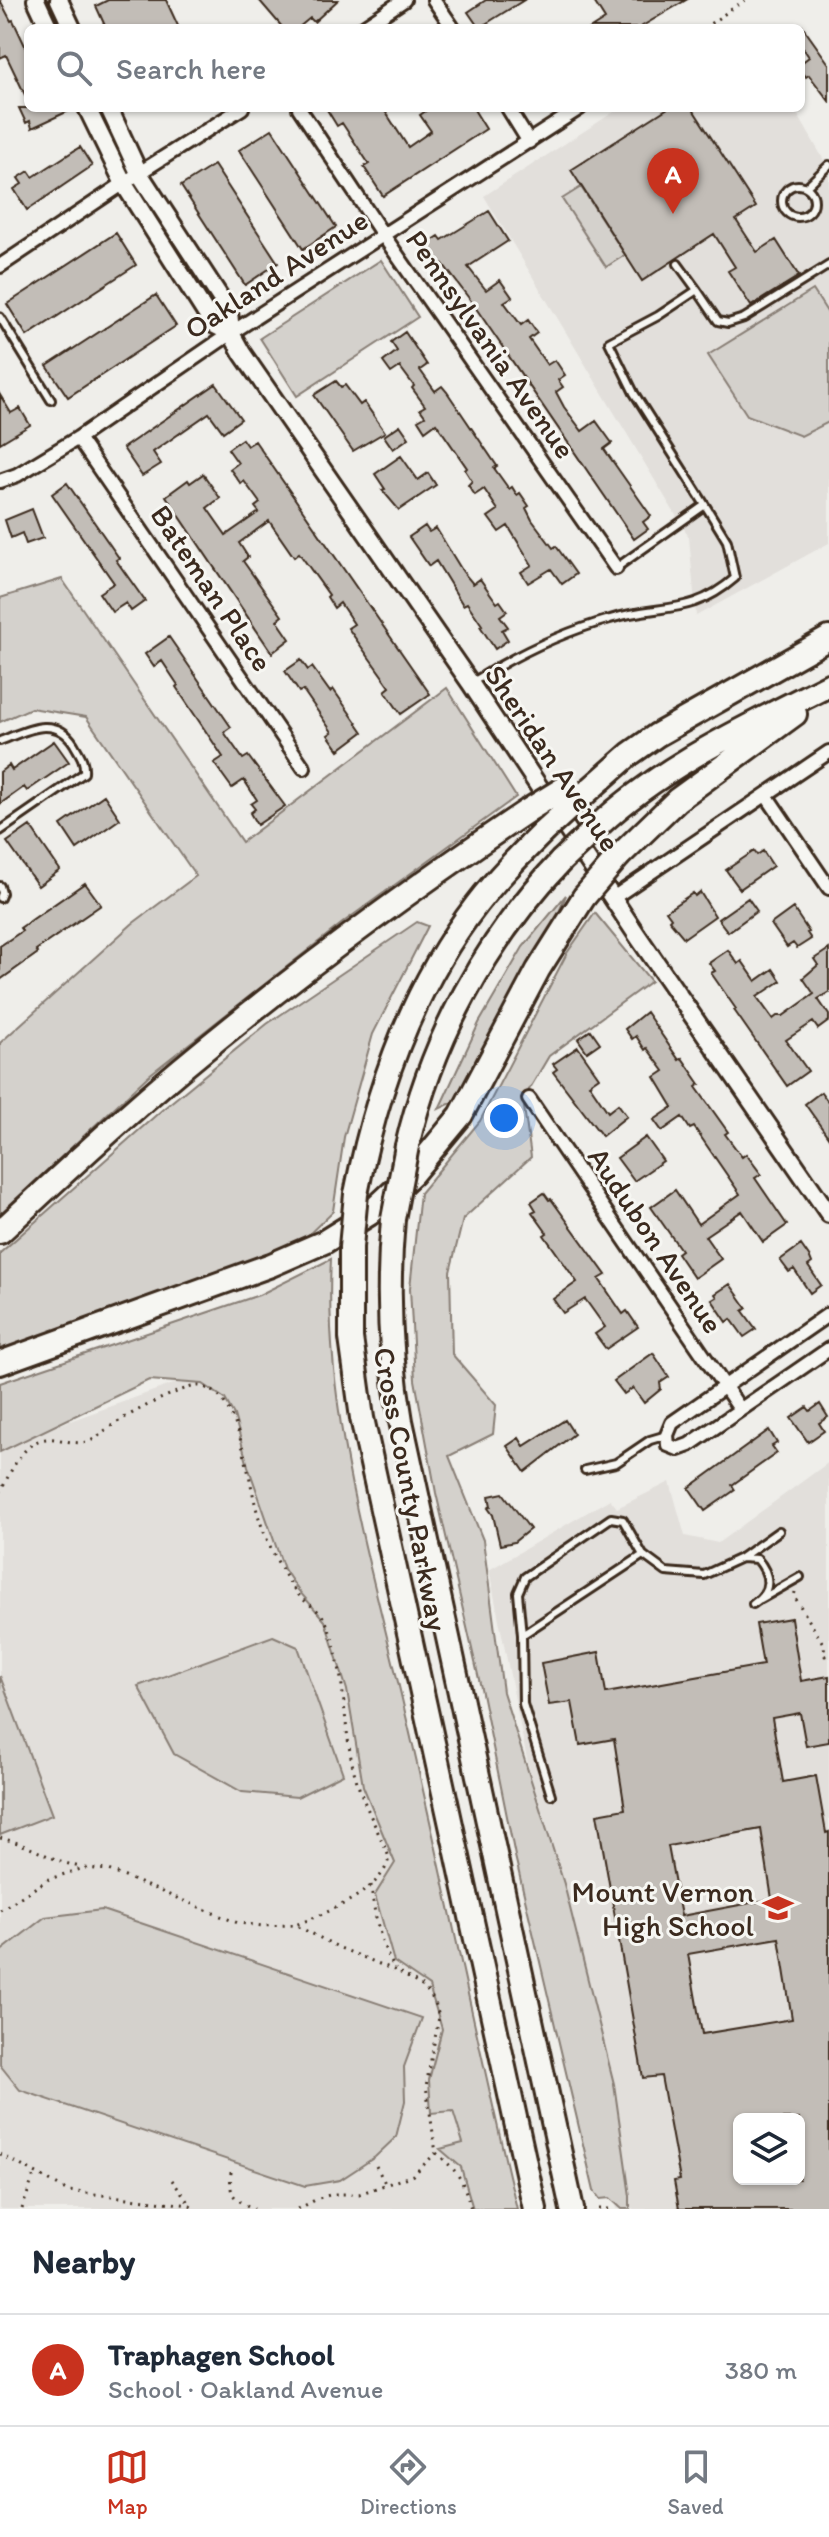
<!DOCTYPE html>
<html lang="en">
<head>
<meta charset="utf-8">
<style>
	body { margin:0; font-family:Itim,sans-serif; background:#f6f6f7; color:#1f2937 }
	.controls { position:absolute; right:24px; bottom:24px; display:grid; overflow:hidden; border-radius:12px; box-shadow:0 2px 6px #0004 }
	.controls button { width:72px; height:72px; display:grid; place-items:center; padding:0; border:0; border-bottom:2px solid #e0e1e3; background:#fff; color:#1f2937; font:40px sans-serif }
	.you { position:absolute; left:504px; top:1118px; width:28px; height:28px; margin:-20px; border:6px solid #fff; border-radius:50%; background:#1a73e8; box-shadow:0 0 0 12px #1a73e833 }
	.badge { display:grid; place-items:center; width:52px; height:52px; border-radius:50%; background:#c8321e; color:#fff; font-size:26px; font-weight:700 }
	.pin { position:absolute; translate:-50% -66px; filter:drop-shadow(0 2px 4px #0008) }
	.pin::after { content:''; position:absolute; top:42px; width:28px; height:24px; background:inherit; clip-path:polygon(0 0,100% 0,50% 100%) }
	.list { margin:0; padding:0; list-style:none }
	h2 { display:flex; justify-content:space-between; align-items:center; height:104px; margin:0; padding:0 32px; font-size:34px }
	h2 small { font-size:26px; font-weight:400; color:#747a83 }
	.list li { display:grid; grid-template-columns:52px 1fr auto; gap:24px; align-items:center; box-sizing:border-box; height:112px; padding:0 32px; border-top:2px solid #e0e1e3 }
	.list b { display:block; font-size:30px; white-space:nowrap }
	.list p { margin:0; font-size:26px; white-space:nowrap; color:#747a83 }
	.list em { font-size:26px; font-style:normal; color:#747a83 }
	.icon { flex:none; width:44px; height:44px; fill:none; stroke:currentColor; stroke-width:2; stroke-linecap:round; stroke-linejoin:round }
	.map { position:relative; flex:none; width:829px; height:2209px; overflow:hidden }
	.search { position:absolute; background:#fff; box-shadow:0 2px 6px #0004; left:24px; right:24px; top:24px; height:88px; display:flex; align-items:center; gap:20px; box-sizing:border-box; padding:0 28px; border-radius:12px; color:#747a83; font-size:30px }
	.sheet { height:216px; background:#fff }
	nav { display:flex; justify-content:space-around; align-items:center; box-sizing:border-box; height:112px; border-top:2px solid #e0e1e3; background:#fff; font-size:22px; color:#747a83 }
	nav a { display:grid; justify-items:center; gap:4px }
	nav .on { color:#c8321e }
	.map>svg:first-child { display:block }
	.built { fill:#e2dfdb; fill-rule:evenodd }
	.green { fill:#d4d1cc; stroke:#887e75; stroke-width:2 }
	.building { fill:#c2bdb7; stroke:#3b2a1e; stroke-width:2; fill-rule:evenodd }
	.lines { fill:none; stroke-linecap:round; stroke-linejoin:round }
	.service-casing { stroke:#3b2a1e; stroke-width:12 }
	.minor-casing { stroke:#3b2a1e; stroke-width:18 }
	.tertiary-casing { stroke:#3b2a1e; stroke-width:22 }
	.motorway-casing { stroke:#3b2a1e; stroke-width:28 }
	.path { stroke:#3b2a1e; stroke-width:3; stroke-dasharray:2 6; stroke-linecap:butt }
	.service { stroke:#f6f6f2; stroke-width:6 }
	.minor { stroke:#f6f6f2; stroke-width:12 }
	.tertiary { stroke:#f6f6f2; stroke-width:16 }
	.motorway { stroke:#f6f6f2; stroke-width:22 }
	.motorway-bridge-casing { stroke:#3b2a1e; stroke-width:28; stroke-linecap:butt }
	.motorway-bridge { stroke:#f6f6f2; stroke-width:22 }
	.labels { text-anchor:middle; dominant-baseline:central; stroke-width:6; stroke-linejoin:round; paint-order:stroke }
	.street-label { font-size:30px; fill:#3b2a1e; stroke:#f6f6f2 }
	.poi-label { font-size:30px; fill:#3b2a1e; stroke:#f6f6f2; text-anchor:end }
</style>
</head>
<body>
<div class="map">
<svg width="829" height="2209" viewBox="0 0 829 2209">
	<rect width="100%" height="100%" fill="#efeeea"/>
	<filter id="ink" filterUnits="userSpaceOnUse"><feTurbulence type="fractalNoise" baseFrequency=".0125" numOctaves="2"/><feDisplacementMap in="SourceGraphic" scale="16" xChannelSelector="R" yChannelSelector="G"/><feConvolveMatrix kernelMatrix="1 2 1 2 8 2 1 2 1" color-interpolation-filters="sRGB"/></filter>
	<g filter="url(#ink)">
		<!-- built -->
		<path class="built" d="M620 108H794L829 169V543L696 616 689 537 484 196Z
			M296 1340 497 2209H0V1446Z
			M829 1462V2209H617L489 1570 610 1499 617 1508 670 1482 685 1536 718 1543ZM739 2119H799V2179H739Z"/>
		<!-- green -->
		<path class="green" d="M581 187 625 255 606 267 562 199Z
			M381 260 418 317 297 396 260 338Z
			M813 290 829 315V422L801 436 747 415 708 355Z
			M62 579 242 842 447 688 516 797 345 921 148 1076 0 1214V1043L132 924 196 876 86 717 31 708 0 722V598Z
			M566 895 555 922 460 1099 439 1109 479 1023 523 947Z
			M595 913 651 981 549 1056 523 1100 531 1157 463 1219 450 1272 452 1354 496 1405 493 1434 449 1456 483 1540 503 1692 564 1884 614 2084 630 2196V2209H622L610 2198 600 2199 594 2191 515 1856 481 1688 436 1493 415 1380 410 1288 420 1193 480 1121 567 953Z
			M417 922 428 926 373 1034 344 1137 333 1211 300 1243 0 1357V1253L163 1109 267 1024Z
			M331 1259C323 1413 371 1564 405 1712 444 1877 477 2044 517 2209H473L461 2167 440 2149 463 2143 453 2111 431 2113 429 2080 442 2029 429 1986 394 1962 375 1895 395 1863 363 1786 347 1690 325 1621 298 1590 284 1569 248 1466 234 1415 225 1399 203 1384 149 1380 0 1452V1383L259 1295Z
			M273 1636 298 1647 343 1774 297 1797 242 1792 174 1754 138 1686Z
			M0 1676 52 1815 0 1835Z
			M102 1910 422 2018 404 2067 405 2101 396 2137 375 2157 340 2180 305 2186 20 2090 0 2065V1952L45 1917Z"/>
		<!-- building -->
		<path class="building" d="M0 0 11 21 13 20 28 52V101L6 55 0 58Z
			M108 0H166L179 28H106L96 6Z
			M259 0H338L314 22 310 18 298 28H283Z
			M486 0H524L479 28 468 12Z
			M593 0H686L639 28H591L605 19Z
			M802 26 829 64V101L809 75 806 77 801 70V63L809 57 801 45 799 28Z
			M19 108H75L32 128 30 121 26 123Z
			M326 108H383L408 147 431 131 420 115 430 108H473L486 129 383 196 364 167 369 164 342 123 337 126Z
			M668 108H692L756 207 736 220 757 252 776 240 799 276 751 306 728 271 735 267 714 234 642 281 571 170Z
			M272 129 336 227 303 249 239 150Z
			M80 147 92 166 27 210 14 189 22 184 18 178 29 171 33 177Z
			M214 165 278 263 245 285 181 186Z
			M489 211 508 241 468 267 486 290 500 280 512 297 504 302 521 325 528 320 537 333 529 339 547 365 555 360 565 375 558 380 563 387 556 392 564 407 582 431 596 421 612 443 604 449 651 516 643 522 648 529 634 539 471 301 443 264 439 267 425 245 439 236 442 240Z
			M116 233 136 265 27 336 7 304Z
			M156 295 176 326 68 397 47 366Z
			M405 332 427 365 420 370 435 391 442 386 447 392 497 466 494 468 509 489 512 487 517 495 520 493 529 506 526 508 532 520 553 548 556 546 576 574 562 584 551 569 528 583 521 572 532 565 508 526 499 532 488 517 498 510 484 489 475 495 468 485 472 481 465 470 467 468 436 423 425 431 418 420 425 416 420 409 425 406 412 388 414 386 400 367 391 373 383 362 397 351 391 342Z
			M336 381 341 387 345 385 360 405 364 402 385 432 353 451 314 395Z
			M216 384 241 419 223 432 209 413 153 452 161 464 142 476 123 448Z
			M0 395 11 413 20 408 30 425 0 443Z
			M400 425 409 438 393 449 384 436Z
			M242 439 247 446 255 441 430 694 401 714 385 691 390 687 348 628 354 624 340 603 334 608 327 597 329 595 299 553 294 557 269 521 239 543 248 557 243 561 282 616 277 620 290 639 272 653 166 496 188 480 190 483 203 474 220 498 207 508 226 535 259 512 255 507 260 503 244 481 241 484 230 469 238 463 228 449Z
			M401 456 418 480 428 473 436 485 399 510 382 490 385 489 375 474Z
			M67 483 119 558 116 560 145 601 131 611 126 603 112 612 99 593 114 583 52 494Z
			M32 509 43 538 26 544 22 533 11 538 5 520Z
			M425 526 429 532 436 528 463 572 473 584 480 579 497 603 500 601 507 611 500 616 508 627 502 630 508 640 495 649 480 626 482 625 467 603 463 605 436 561 429 566 409 537Z
			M169 637 231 727 224 732 243 759 248 756 285 806 257 825 250 813 255 809 251 804 257 800 244 780 232 788 214 763 223 757 176 687 178 685 162 661 154 667 145 654Z
			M301 660 308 670 312 667 330 692 333 689 363 732 339 750 328 735 332 732 303 690 299 692 285 671Z
			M54 741 69 762 27 791 24 787 0 804V772L9 765 12 770Z
			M104 795 120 819 77 849 61 825Z
			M30 826 60 870 38 886 7 842Z
			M754 851 757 855 763 851 773 866 740 889 726 870Z
			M85 883 101 905 36 950 38 953 0 980V946L22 931 20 928Z
			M700 892 715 916 684 938 669 920 671 918 666 911 693 893 695 896Z
			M748 898 757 911 728 932 718 919Z
			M793 908 809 932 807 933 811 939 797 948 793 943 787 947 771 924Z
			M829 949V992L818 999 829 1015V1021L818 1029 813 1022 786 1040 808 1071 787 1086 734 1010 736 1009 711 973 715 971 709 963 728 950 738 964 742 961 756 981 773 969 781 981 757 997 773 1019 777 1016H783L814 994 803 978 818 965 814 959Z
			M646 1012 679 1060 682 1058 700 1084 696 1087 728 1132 725 1134 742 1157 746 1154 761 1174 755 1178 787 1225 763 1242 742 1211 705 1236 721 1259 694 1278 677 1253 681 1250 651 1207 675 1190 698 1224 740 1194 694 1127 690 1129 682 1117 662 1131 654 1120 673 1107 655 1077 664 1071 647 1048 645 1050 636 1036 632 1039 625 1029Z
			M591 1030 600 1043 587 1052 578 1039Z
			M578 1047 599 1077 589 1084 608 1112 618 1104 627 1116 602 1136 553 1072 557 1069 553 1064Z
			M821 1092 829 1103V1138L805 1104Z
			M646 1137 663 1161 634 1181 617 1158Z
			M544 1193 549 1200 551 1199 606 1275 599 1279 623 1314 627 1311 638 1327 606 1349 595 1334 605 1327 585 1299 563 1313 553 1299 577 1282 544 1235 547 1233 532 1212 536 1210 531 1202Z
			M801 1245 810 1258 812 1263 808 1266 821 1285 810 1293 794 1269 789 1272 780 1260Z
			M730 1284 747 1308 743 1311 756 1329 744 1337 731 1319 727 1322 712 1300 717 1297 715 1294Z
			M653 1353 669 1377 660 1383 661 1389 644 1403 633 1388 624 1394 614 1381Z
			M820 1404 828 1417 819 1423 824 1431 808 1442 791 1418 807 1407 810 1411Z
			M565 1420 574 1434 525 1472 507 1446 519 1438 524 1446Z
			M769 1430 777 1443 772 1446 777 1453 732 1485 735 1490 705 1511 689 1488Z
			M503 1493 530 1529 514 1542 500 1545 493 1515 488 1508 491 1506 489 1496Z
			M791 1618 801 1681 829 1676V1742L806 1746 800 1713 772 1718 783 1782 816 1776 826 1833 829 1832V2209H679L674 2181 680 2180 661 2076 643 2078 597 1814 625 1809 614 1739 580 1745 572 1702 549 1705 541 1663 599 1652 606 1693 763 1665 756 1624ZM761 1829 772 1899 681 1916 668 1846ZM779 1938 792 2019 702 2034 688 1954ZM739 2119H799V2179H739Z"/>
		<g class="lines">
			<!-- service casing -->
			<g class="service-casing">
				<path id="service" d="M782 201a16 16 0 1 1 32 0a16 16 0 1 1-32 0Z
					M806 187 829 165
					M678 264 697 290
					M0 317 51 400
					M616 568 705 505 634 393 609 342 658 316 697 290 718 321 728 323 744 318 829 265
					M471 683C515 655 560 633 610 619 661 603 690 617 735 578L727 541 705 505
					M0 741C26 731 55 714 74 744 80 755 85 760 84 773L0 831
					M0 886 2 893 0 898
					M585 1470 616 1463 650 1440 667 1435
					M643 1555 522 1635 518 1593 525 1577 611 1518 623 1520 643 1555 666 1572 704 1575 741 1558 779 1531
					M741 1558 757 1559C771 1575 772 1592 753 1604
					M761 1599 800 1577
					M522 1635 523 1704 551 1795"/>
			</g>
			<!-- minor casing -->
			<g class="minor-casing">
				<path id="minor" d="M434 0 453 28
					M362 28 404 0
					M299 108 383 235 616 568
					M508 108 529 142
					M0 266 139 173 242 108
					M78 438 304 768
					M0 481 17 475 78 438 231 333 580 108
					M766 795 829 888
					M613 898 829 752
					M529 1099 740 1409
					M829 1314 672 1423 667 1435 668 1445 678 1449 689 1445 829 1349"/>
			</g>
			<!-- tertiary casing -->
			<g class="tertiary-casing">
				<path id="tertiary" d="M36 0 49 28
					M59 0 72 28
					M87 108 124 184 207 315 213 324 231 333
					M109 108 139 173 229 311 231 333 242 353 471 684 637 935 829 1214"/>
			</g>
			<!-- motorway casing -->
			<g class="motorway-casing">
				<path id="motorway" d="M579 799 630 754 657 735 829 638
					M598 826C664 764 749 726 829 685
					M619 856 677 800 795 714
					M407 1146C432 1039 486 940 561 861
					M356 1194C376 1091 412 988 477 904 497 878 520 855 543 832
					M393 1219C387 1288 389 1354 401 1421L572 2209
					M0 1232C59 1177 119 1121 181 1069 291 977 408 891 527 811
					M351 1247V1338L362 1418 535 2209
					M0 1363 271 1265 324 1242 369 1214 412 1174 461 1115 538 970 584 897"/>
			</g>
			<!-- path -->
			<path class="path" d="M704 28 745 0
				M0 1493C8 1477 18 1453 34 1443 57 1429 78 1456 102 1433 116 1420 180 1386 199 1386 202 1386 208 1389 211 1390 243 1409 248 1484 259 1518 266 1540 283 1576 298 1594 307 1605 321 1609 327 1624 346 1670 342 1719 353 1767 360 1798 377 1828 389 1857 384 1891 324 1914 295 1925
				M795 1592 794 1596 824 1645 825 1656 829 1655
				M0 1838C29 1844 52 1861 80 1867
				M371 1885C373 1908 381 1951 396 1969
				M0 1910 49 1879 84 1868 108 1870 238 1923 262 1926 295 1925 340 1948 399 1972 425 1988 435 2002 439 2017 426 2086 436 2153C459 2172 463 2180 471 2209
				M0 2154 68 2191 190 2205 196 2209
				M376 2166 385 2183
				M231 2172C229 2197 233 2198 254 2209
				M172 2180 190 2205
				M22 2209 34 2175
				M298 2209 319 2198 333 2194H359L413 2175 436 2153
				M599 2209H612"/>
			<!-- service -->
			<use href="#service" class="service"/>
			<!-- minor -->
			<use href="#minor" class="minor"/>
			<!-- tertiary -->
			<use href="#tertiary" class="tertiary"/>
			<!-- motorway -->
			<use href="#motorway" class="motorway"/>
			<!-- motorway-bridge casing -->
			<g class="motorway-bridge-casing">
				<path id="motorway-bridge" d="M527 811 569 785
					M543 832 579 799
					M561 861 598 826
					M584 897 619 856
					M393 1219 407 1146
					M351 1247 356 1194"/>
			</g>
			<!-- motorway-bridge -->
			<use href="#motorway-bridge" class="motorway-bridge"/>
		</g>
	</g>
	<!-- icons -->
	<defs>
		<g id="school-bare" transform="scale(2.4)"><path d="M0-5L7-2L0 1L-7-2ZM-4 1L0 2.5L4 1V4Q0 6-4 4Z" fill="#c8321e" stroke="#f6f6f2" stroke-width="2.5" paint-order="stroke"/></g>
	</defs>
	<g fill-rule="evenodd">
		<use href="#school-bare" x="778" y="1908"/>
	</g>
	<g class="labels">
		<!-- street labels -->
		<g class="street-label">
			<text transform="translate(276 274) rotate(-33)">Oakland Avenue</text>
			<text transform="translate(491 344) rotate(55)">Pennsylvania Avenue</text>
			<text transform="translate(212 588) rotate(56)">Bateman Place</text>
			<text transform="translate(553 758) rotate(56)">Sheridan Avenue</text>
			<text transform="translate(656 1240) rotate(56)">Audubon Avenue</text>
			<text transform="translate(411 1489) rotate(79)">Cross County Parkway</text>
		</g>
		<!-- poi labels -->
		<g class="poi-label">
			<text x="754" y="1891">Mount Vernon<tspan x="754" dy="34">High School</tspan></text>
		</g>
	</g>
</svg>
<div class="controls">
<button><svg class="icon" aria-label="layers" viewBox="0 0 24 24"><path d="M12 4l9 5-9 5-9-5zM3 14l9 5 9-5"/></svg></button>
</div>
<div class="you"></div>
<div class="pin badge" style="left:673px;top:214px">A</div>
<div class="search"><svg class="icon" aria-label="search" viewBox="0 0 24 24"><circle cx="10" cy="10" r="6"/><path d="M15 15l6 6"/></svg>Search here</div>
</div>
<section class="sheet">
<h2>Nearby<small></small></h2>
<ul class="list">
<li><span class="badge">A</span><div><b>Traphagen School</b><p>School · Oakland Avenue</p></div><em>380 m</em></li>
</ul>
</section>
<nav>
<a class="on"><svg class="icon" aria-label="map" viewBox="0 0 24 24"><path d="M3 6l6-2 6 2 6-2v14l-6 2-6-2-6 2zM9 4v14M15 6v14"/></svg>Map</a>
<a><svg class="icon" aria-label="directions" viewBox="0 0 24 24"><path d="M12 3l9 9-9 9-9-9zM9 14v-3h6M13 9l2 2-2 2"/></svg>Directions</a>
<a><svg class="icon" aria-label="saved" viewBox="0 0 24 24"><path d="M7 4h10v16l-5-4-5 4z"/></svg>Saved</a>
</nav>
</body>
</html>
